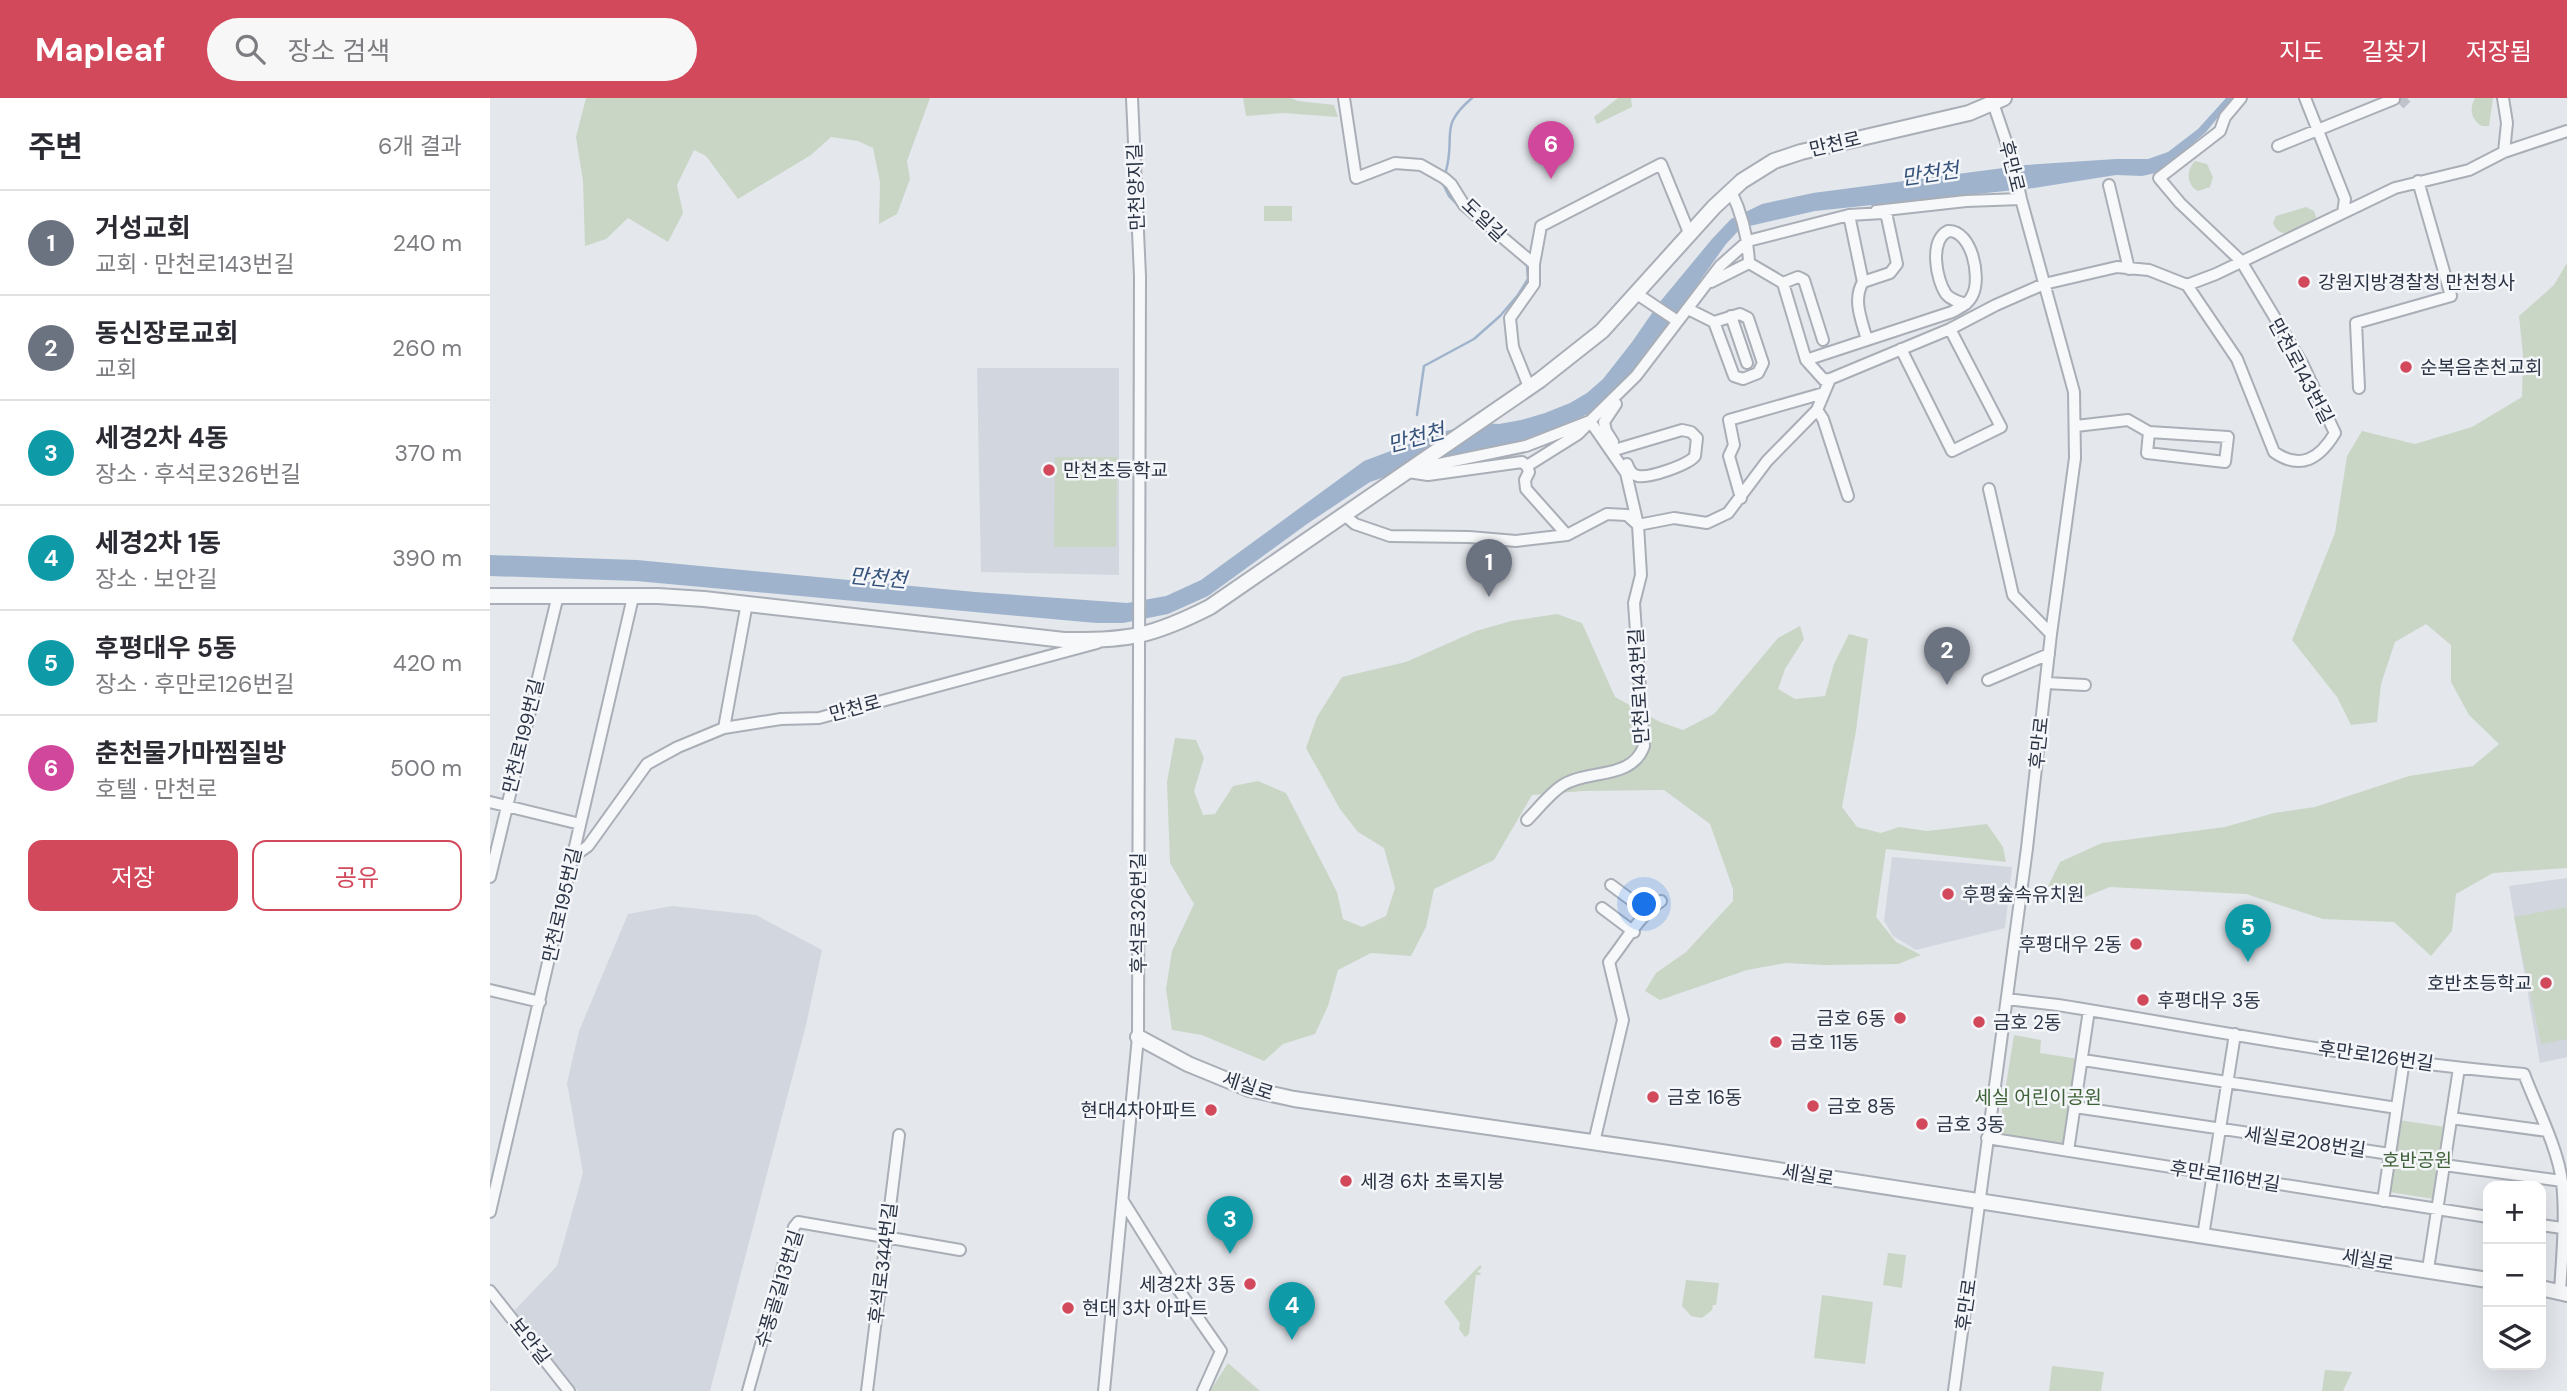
<!DOCTYPE html>
<html lang="ko">
<head>
<meta charset="utf-8">
<style>
	body { margin:0; font-family:"DM Sans","Noto Sans KR",sans-serif; background:#f7f7f7; color:#2b2b33 }
	.controls { position:absolute; right:21px; bottom:21px; display:grid; overflow:hidden; border-radius:14px; box-shadow:0 7px 28px #0002 }
	.controls button { width:63px; height:63px; display:grid; place-items:center; padding:0; border:0; border-bottom:2px solid #e1e1e2; background:#fff; color:#2b2b33; font:35px sans-serif }
	.you { position:absolute; left:1155px; top:807px; width:24px; height:24px; margin:-18px; border:5px solid #fff; border-radius:50%; background:#1a73e8; box-shadow:0 0 0 10px #1a73e833 }
	.badge { display:grid; place-items:center; width:46px; height:46px; border-radius:50%; background:#d1495b; color:#fff; font-size:23px; font-weight:700 }
	.pin { position:absolute; translate:-50% -58px; filter:drop-shadow(0 2px 4px #0008) }
	.pin::after { content:''; position:absolute; top:37px; width:24px; height:21px; background:inherit; clip-path:polygon(0 0,100% 0,50% 100%) }
	.list { margin:0; padding:0; list-style:none }
	h2 { display:flex; justify-content:space-between; align-items:center; height:91px; margin:0; padding:0 28px; font-size:30px }
	h2 small { font-size:23px; font-weight:400; color:#7c7c81 }
	.list li { display:grid; grid-template-columns:46px 1fr auto; gap:21px; align-items:center; box-sizing:border-box; height:105px; padding:0 28px; border-top:2px solid #e1e1e2 }
	.list b { display:block; font-size:26px; white-space:nowrap }
	.list p { margin:0; font-size:23px; white-space:nowrap; color:#7c7c81 }
	.list em { font-size:23px; font-style:normal; color:#7c7c81 }
	.actions { display:flex; gap:14px; padding:21px 28px }
	.actions a { flex:1; padding:16px 0; border:2px solid #d1495b; border-radius:14px; text-align:center; font-size:24px; color:#d1495b }
	.actions .main { background:#d1495b; color:#fff }
	.icon { flex:none; width:38px; height:38px; fill:none; stroke:currentColor; stroke-width:2; stroke-linecap:round; stroke-linejoin:round }
	.map { position:relative; flex:none; width:2077px; height:1293px; overflow:hidden }
	header { display:flex; align-items:center; gap:42px; box-sizing:border-box; height:98px; padding:0 35px; background:#d1495b; color:#fff }
	header strong { font-size:33px }
	nav { display:flex; gap:38px; margin-inline-start:auto; font-size:24px }
	.search { width:490px; height:63px; background:#f7f7f7; display:flex; align-items:center; gap:18px; box-sizing:border-box; padding:0 24px; border-radius:38px; color:#7c7c81; font-size:26px }
	main { display:flex }
	aside { flex:1; background:#fff }
	.map>svg:first-child { display:block }
	.built { fill:#d2d6de }
	.green { fill:#c9d6c5 }
	.water { fill:#9fb4cc }
	.lines { fill:none; stroke-linecap:round; stroke-linejoin:round }
	.stream { stroke:#9fb4cc; stroke-width:2.5 }
	.minor-tunnel { stroke:#bfc3cb; stroke-width:10; stroke-dasharray:10 5; stroke-linecap:butt }
	.minor-casing { stroke:#a9aeb7; stroke-width:14 }
	.tertiary-casing { stroke:#a9aeb7; stroke-width:18 }
	.minor { stroke:#f7f8fa; stroke-width:10 }
	.tertiary { stroke:#f7f8fa; stroke-width:14 }
	.poi-dot { fill:#d1495b; stroke:#f4f6f9; stroke-width:2.5 }
	.labels { text-anchor:middle; dominant-baseline:central; stroke-width:5; stroke-linejoin:round; paint-order:stroke }
	.street-label { font-size:19px; fill:#2b3445; stroke:#f4f6f9 }
	.poi-label { font-size:19px; fill:#2b3445; stroke:#f4f6f9; text-anchor:start }
	.park-label { font-size:19px; fill:#3f6138; stroke:#f4f6f9 }
	.water-label { font-size:21px; font-style:italic; fill:#34527a; stroke:#f4f6f9 }
</style>
</head>
<body>
<header>
<strong>Mapleaf</strong>
<div class="search"><svg class="icon" aria-label="search" viewBox="0 0 24 24"><circle cx="10" cy="10" r="6"/><path d="M15 15l6 6"/></svg>장소 검색</div>
<nav><a>지도</a><a>길찾기</a><a>저장됨</a></nav>
</header>
<main>
<aside>
<h2>주변<small>6개 결과</small></h2>
<ul class="list">
<li><span class="badge" style="background:#6b7280">1</span><div><b>거성교회</b><p>교회 · 만천로143번길</p></div><em>240 m</em></li>
<li><span class="badge" style="background:#6b7280">2</span><div><b>동신장로교회</b><p>교회</p></div><em>260 m</em></li>
<li><span class="badge" style="background:#0f9aa8">3</span><div><b>세경2차 4동</b><p>장소 · 후석로326번길</p></div><em>370 m</em></li>
<li><span class="badge" style="background:#0f9aa8">4</span><div><b>세경2차 1동</b><p>장소 · 보안길</p></div><em>390 m</em></li>
<li><span class="badge" style="background:#0f9aa8">5</span><div><b>후평대우 5동</b><p>장소 · 후만로126번길</p></div><em>420 m</em></li>
<li><span class="badge" style="background:#d1479c">6</span><div><b>춘천물가마찜질방</b><p>호텔 · 만천로</p></div><em>500 m</em></li>
</ul>
<div class="actions"><a class="main">저장</a><a>공유</a></div>
</aside>
<div class="map">
<svg width="2077" height="1293" viewBox="0 0 2077 1293">
	<rect width="100%" height="100%" fill="#e4e7ec"/>
	<!-- built -->
	<path class="built" d="M487 270H629V477L491 474Z
		M1402 759 1522 769 1515 830 1426 852 1403 838 1394 823Z
		M2077 780V959L2050 965 2019 788Z
		M182 808 266 817 332 852 316 927 220 1293H88L24 1213 67 1168 93 1075 77 985 89 933 138 816Z"/>
	<!-- green -->
	<path class="green" d="M96 0H440L417 63 420 81 407 116 389 126 390 84 383 50 368 43 341 39 321 57 248 101 216 58 204 52 187 87 193 115 178 144 138 120 116 141 95 148 93 83 86 39Z
		M753 0H801L808 3 844 7 848 19 793 15 756 18Z
		M1128 0H1141L1142 9 1107 26 1104 19Z
		M1985 0H2003L1999 28H1992C1981 22 1979 11 1985 0Z
		M1705 63 1717 66 1723 79 1720 89 1708 93C1696 87 1696 72 1705 63Z
		M774 108H802V123H774Z
		M1816 109 1824 113 1826 119 1824 124C1810 131 1791 145 1783 125L1786 118Z
		M2077 165V770L2003 775 1966 796 1962 833 1941 858 1904 824 1833 821 1756 796 1620 789 1572 808 1558 788 1570 764 1612 745 1735 729 1784 715 1825 709 1919 678 1983 668 2009 646 1979 617 1961 584V547L1936 526 1905 544 1891 586 1887 624 1861 627 1847 599 1802 542 1845 435 1857 358 1872 333 1925 346 1982 329 2032 299 2033 257 2029 218 2064 187Z
		M565 359H627L626 449H564Z
		M1067 516 1092 525 1125 599 1170 624 1193 632 1224 616 1288 540 1310 528 1314 541 1295 571 1288 591 1305 601 1335 598 1344 566 1359 536 1378 541 1366 633 1352 709 1367 729 1391 735 1409 729 1437 733 1497 726 1513 749 1516 764 1396 751 1386 819 1406 844 1431 857 1408 866 1333 867 1296 865 1257 872 1170 902 1155 893 1166 875 1196 854 1243 803V791L1220 726 1174 692 1094 693 1042 697 1004 762 944 791 936 829 921 858 881 855 848 872 838 908 825 936 793 946 774 963 712 937 682 932 676 891 682 853 704 806 680 765 677 684 685 640 706 642 714 660 704 693 713 717 725 716 743 688 768 683 796 695 847 794 853 821 872 829 896 818 905 790 894 750 868 734 850 711 816 650 827 619 852 579 916 564 986 533 1021 523Z
		M2077 809V941L2051 946 2024 819Z
		M1524 937 1551 942 1550 955 1589 961 1575 1047 1508 1037Z
		M1909 1022 1955 1029 1944 1101 1899 1094Z
		M1398 1155 1416 1157 1412 1190 1393 1187Z
		M990 1167 992 1169 987 1174 991 1175 990 1177H986L979 1236 975 1239 969 1231 970 1225 954 1204Z
		M1196 1182 1229 1185 1226 1207H1223L1222 1212 1212 1220 1201 1218 1192 1208Z
		M1332 1197 1383 1204 1375 1266 1324 1260Z
		M738 1265 770 1293H720Z
		M1562 1268 1614 1274 1611 1293H1559Z
		M1835 1272 1862 1274 1853 1293H1832Z"/>
	<!-- water -->
	<path class="water" d="M1736 0H1744L1716 34 1670 74 1652 78 1626 77 1544 90 1325 113 1251 130 1236 146 1144 276 1122 300 1096 317 1034 345 980 357 955 358 880 384 817 426 718 498 678 516 633 525H606L146 483 0 478V457L147 462 485 494 637 505 676 498 711 482 874 363 951 334 991 325 1009 326 1031 322 1055 315 1080 305 1097 295 1113 281 1142 244 1169 205 1222 141 1241 121 1272 106 1323 95 1536 67 1626 61H1658L1678 54 1708 31Z"/>
	<g class="lines">
		<!-- stream -->
		<path class="stream" d="M956 73C966 36 948 29 982 0
			M953 86 959 98 990 129
			M927 317 934 268 984 241 1010 218 1028 197 1038 181 1037 168 1033 163
			M906 352 917 337"/>
		<!-- minor-tunnel -->
		<path class="minor-tunnel" d="M1910 0 1917 7"/>
		<!-- minor casing -->
		<g class="minor-casing">
			<path id="minor" d="M854 0 866 80 905 65 931 67 954 80 961 86 974 107 1044 166
				M1815 0 1855 101 1853 115
				M2013 0 2017 25 2014 54
				M1788 48 1904 1
				M1619 87 1639 171
				M1241 93C1252 116 1258 139 1259 165L1293 185 1308 179 1314 182 1333 242
				M1386 113 1476 103 1531 101
				M1359 117 1373 184C1362 202 1372 223 1377 242
				M1221 184 1259 165
				M1293 185 1316 262 1334 282 1340 281
				M1697 187 1747 261 1784 354C1811 373 1830 360 1845 335L1812 265 1751 163 1690 105 1669 80 1730 33 1735 19 1751 0
				M1147 196 1186 222
				M1198 211 1224 224 1244 278 1253 281 1268 275 1273 265 1258 220 1250 216 1224 224
				M1241 218 1257 265
				M1411 251 1462 353 1511 329 1460 231
				M1316 262 1462 214C1471 209 1479 206 1483 196 1491 179 1482 132 1458 133 1439 143 1446 181 1456 196 1461 202 1469 204 1476 206
				M1039 289 1023 249 1020 220 1044 186V166L1051 128 1171 66 1200 137
				M1869 290 1866 225 1961 198 1928 83
				M1327 312 1333 321 1358 398
				M1586 328 1638 322 1659 334 1657 355 1735 364 1738 339 1659 334
				M1123 344 1116 333 1114 324 1126 306
				M1128 351 1192 332 1201 334 1207 340 1205 358C1198 367 1160 380 1148 378 1142 377 1139 372 1137 366
				M1037 368 1088 336 1099 325
				M925 371 1036 348 1100 323
				M918 374 938 377 1032 364 1037 368 1039 374 1035 382 1036 391 1077 437
				M1499 391 1523 497 1561 536
				M1251 400 1239 358 1244 347 1239 322 1334 295
				M853 416 865 426 900 438 979 439 1026 443 1077 437 1117 416 1137 417 1148 427
				M1148 427 1184 420 1217 425 1238 415 1277 363 1327 312 1340 281 1460 231 1506 207 1554 186 1627 169 1659 172 1697 187 1726 176 1905 90 1979 72 2014 54 2077 33
				M1498 582 1559 556
				M1556 585 1595 587
				M234 630 257 505
				M0 704 90 726
				M1037 722C1048 711 1060 695 1073 687 1099 671 1142 682 1154 648L1144 505 1151 477 1148 427 1136 375 1100 323 1146 278 1230 168 1258 143 1359 117 1393 115 1397 119 1407 166 1400 175 1373 184
				M84 758 98 748 157 666 188 649 234 630 291 621 329 620 607 545
				M0 779 68 497
				M1121 787 1156 813
				M1112 810 1144 834
				M0 892 50 904
				M1517 901 1568 907C1723 932 1877 963 2034 976 2046 1008 2068 1050 2072 1084 2076 1120 2072 1158 2070 1194
				M1593 962 1907 1010
				M1585 1009 1900 1056
				M1961 1020 2057 1033
				M1497 1040 1998 1119
				M1104 1044 1133 922 1119 864C1135 844 1149 818 1171 803
				M1578 1053 1599 912
				M1954 1067 2072 1083
				M633 1103 688 1191 731 1253 713 1293
				M1893 1103 1914 962
				M0 1114 143 499
				M2051 1127 2072 1130
				M1713 1138 1745 936
				M1938 1171 1969 970
				M0 1193 79 1293
				M258 1293 304 1129 308 1124 470 1152
				M377 1293 409 1037
				M614 1293 648 939 650 178 642 0
				M1464 1293 1537 750 1561 536 1585 360 1584 294 1531 101 1523 64 1503 5"/>
		</g>
		<!-- tertiary casing -->
		<g class="tertiary-casing">
			<path id="tertiary" d="M0 498H168L214 501 574 542C638 543 663 538 720 509L1050 282 1112 233 1224 109 1252 83 1284 63 1311 54 1479 15 1514 0
				M648 939 698 966 759 991 804 1001 1178 1055 1998 1182
				M2051 1190 2077 1196"/>
		</g>
		<!-- minor -->
		<use href="#minor" class="minor"/>
		<!-- tertiary -->
		<use href="#tertiary" class="tertiary"/>
	</g>
	<!-- markers -->
	<g class="poi-dot">
		<circle cx="1814" cy="184" r="7"/>
		<circle cx="1916" cy="269" r="7"/>
		<circle cx="559" cy="372" r="7"/>
		<circle cx="1458" cy="796" r="7"/>
		<circle cx="1646" cy="846" r="7"/>
		<circle cx="2056" cy="885" r="7"/>
		<circle cx="1653" cy="902" r="7"/>
		<circle cx="1410" cy="920" r="7"/>
		<circle cx="1489" cy="924" r="7"/>
		<circle cx="1286" cy="944" r="7"/>
		<circle cx="1163" cy="999" r="7"/>
		<circle cx="1323" cy="1008" r="7"/>
		<circle cx="721" cy="1012" r="7"/>
		<circle cx="1432" cy="1026" r="7"/>
		<circle cx="856" cy="1083" r="7"/>
		<circle cx="760" cy="1186" r="7"/>
		<circle cx="578" cy="1210" r="7"/>
	</g>
	<g class="labels">
		<!-- street labels -->
		<g class="street-label">
			<text transform="translate(1345 46) rotate(-13)">만천로</text>
			<text transform="translate(1522 68) rotate(76)">후만로</text>
			<text transform="translate(646 89) rotate(-92)">만천양지길</text>
			<text transform="translate(994 122) rotate(44)">도일길</text>
			<text transform="translate(1811 273) rotate(62)">만천로143번길</text>
			<text transform="translate(1149 588) rotate(-93)">만천로143번길</text>
			<text transform="translate(365 610) rotate(-15)">만천로</text>
			<text transform="translate(33 638) rotate(-76)">만천로199번길</text>
			<text transform="translate(1549 645) rotate(-84)">후만로</text>
			<text transform="translate(72 807) rotate(-77)">만천로195번길</text>
			<text transform="translate(648 815) rotate(-90)">후석로326번길</text>
			<text transform="translate(1886 958) rotate(8)">후만로126번길</text>
			<text transform="translate(758 988) rotate(18)">세실로</text>
			<text transform="translate(1815 1044) rotate(8)">세실로208번길</text>
			<text transform="translate(1318 1077) rotate(9)">세실로</text>
			<text transform="translate(1735 1078) rotate(9)">후만로116번길</text>
			<text transform="translate(1878 1162) rotate(9)">세실로</text>
			<text transform="translate(393 1165) rotate(-83)">후석로344번길</text>
			<text transform="translate(289 1191) rotate(-73)">수풍골길13번길</text>
			<text transform="translate(1476 1207) rotate(-82)">후만로</text>
			<text transform="translate(40 1243) rotate(52)">보안길</text>
		</g>
		<!-- poi labels -->
		<g class="poi-label">
			<text x="1828" y="184">강원지방경찰청 만천청사</text>
			<text x="1930" y="269">순복음춘천교회</text>
			<text x="573" y="372">만천초등학교</text>
			<text x="1472" y="796">후평숲속유치원</text>
			<text x="1632" y="846" text-anchor="end">후평대우 2동</text>
			<text x="2042" y="885" text-anchor="end">호반초등학교</text>
			<text x="1667" y="902">후평대우 3동</text>
			<text x="1396" y="920" text-anchor="end">금호 6동</text>
			<text x="1503" y="924">금호 2동</text>
			<text x="1300" y="944">금호 11동</text>
			<text x="1177" y="999">금호 16동</text>
			<text x="1337" y="1008">금호 8동</text>
			<text x="707" y="1012" text-anchor="end">현대4차아파트</text>
			<text x="1446" y="1026">금호 3동</text>
			<text x="870" y="1083">세경 6차 초록지붕</text>
			<text x="746" y="1186" text-anchor="end">세경2차 3동</text>
			<text x="592" y="1210">현대 3차 아파트</text>
		</g>
		<!-- park labels -->
		<g class="park-label">
			<text x="1548" y="999">세실 어린이공원</text>
			<text x="1927" y="1062">호반공원</text>
		</g>
		<!-- water labels -->
		<g class="water-label">
			<text transform="translate(1440 76) rotate(-8)">만천천</text>
			<text transform="translate(926 340) rotate(-15)">만천천</text>
			<text transform="translate(388 480) rotate(5)">만천천</text>
		</g>
	</g>
</svg>
<div class="controls">
<button>+</button>
<button>−</button>
<button><svg class="icon" aria-label="layers" viewBox="0 0 24 24"><path d="M12 4l9 5-9 5-9-5zM3 14l9 5 9-5"/></svg></button>
</div>
<div class="you"></div>
<div class="pin badge" style="left:999px;top:499px;background:#6b7280">1</div>
<div class="pin badge" style="left:1457px;top:587px;background:#6b7280">2</div>
<div class="pin badge" style="left:740px;top:1156px;background:#0f9aa8">3</div>
<div class="pin badge" style="left:802px;top:1242px;background:#0f9aa8">4</div>
<div class="pin badge" style="left:1758px;top:864px;background:#0f9aa8">5</div>
<div class="pin badge" style="left:1061px;top:81px;background:#d1479c">6</div>
</div>
</main>
</body>
</html>
